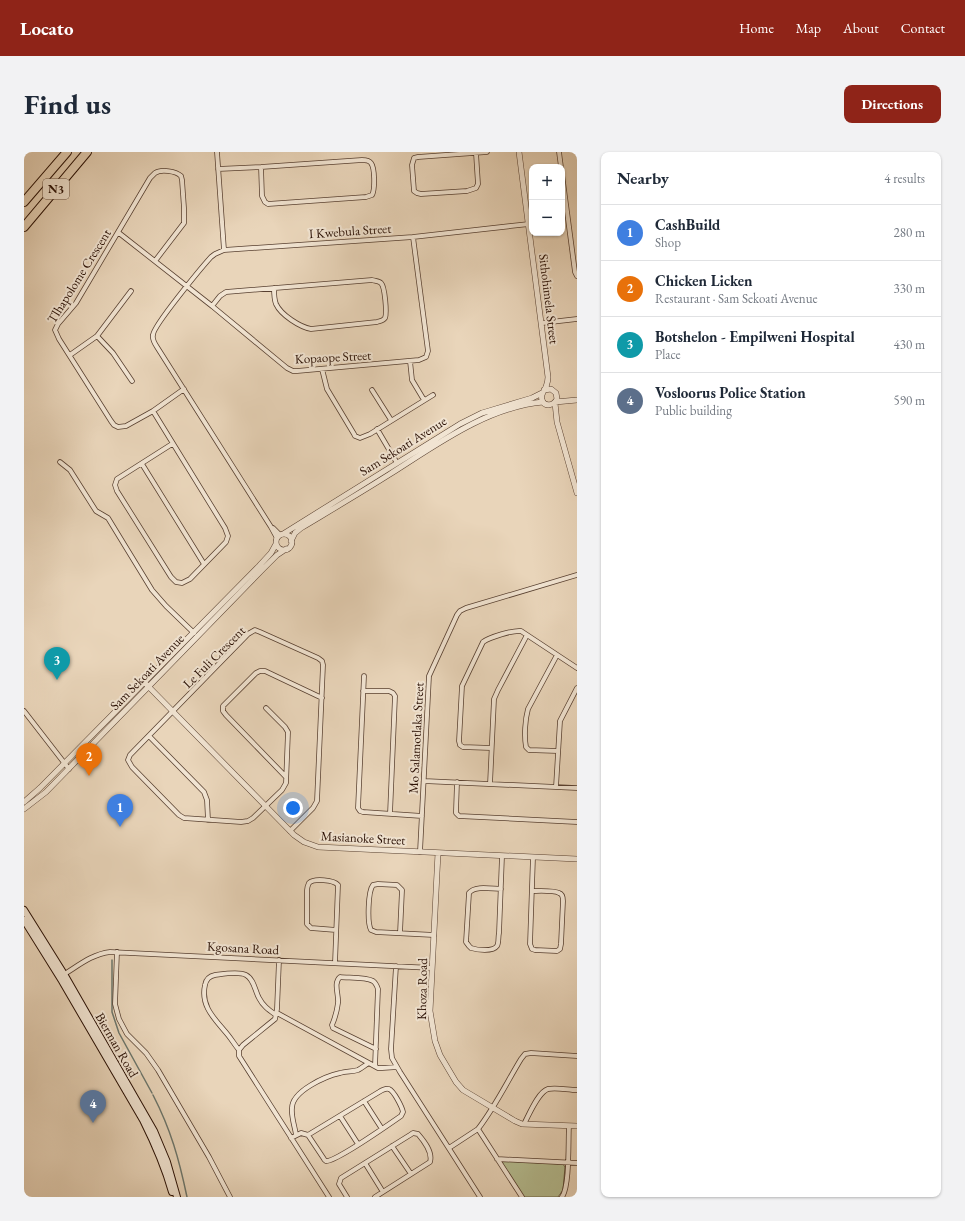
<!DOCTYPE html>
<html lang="en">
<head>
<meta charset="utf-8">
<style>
	body { margin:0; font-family:"EB Garamond",serif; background:#f2f2f3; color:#1f2937 }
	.controls { position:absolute; right:12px; top:12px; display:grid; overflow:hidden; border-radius:8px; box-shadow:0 1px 3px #0004 }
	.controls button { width:36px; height:36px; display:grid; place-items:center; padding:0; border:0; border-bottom:1px solid #e0e1e3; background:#fff; color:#1f2937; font:20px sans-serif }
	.you { position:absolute; left:269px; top:656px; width:14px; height:14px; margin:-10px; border:3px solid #fff; border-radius:50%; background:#1a73e8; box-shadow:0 0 0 6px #1a73e833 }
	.badge { display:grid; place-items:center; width:26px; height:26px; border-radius:50%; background:#8f2418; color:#fff; font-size:13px; font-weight:700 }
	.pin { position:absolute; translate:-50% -33px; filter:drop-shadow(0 1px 2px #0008) }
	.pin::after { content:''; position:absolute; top:21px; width:14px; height:12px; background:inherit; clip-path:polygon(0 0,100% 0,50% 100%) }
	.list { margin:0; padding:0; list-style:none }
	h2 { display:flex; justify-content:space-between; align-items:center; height:52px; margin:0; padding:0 16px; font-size:17px }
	h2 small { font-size:13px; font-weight:400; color:#747a83 }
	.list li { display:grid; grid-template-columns:26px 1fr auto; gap:12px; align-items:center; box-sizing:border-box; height:56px; padding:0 16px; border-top:1px solid #e0e1e3 }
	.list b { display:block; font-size:15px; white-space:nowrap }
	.list p { margin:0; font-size:13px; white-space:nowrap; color:#747a83 }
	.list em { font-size:13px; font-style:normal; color:#747a83 }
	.map { position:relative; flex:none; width:553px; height:1045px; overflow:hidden; border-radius:8px }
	header { display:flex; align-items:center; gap:24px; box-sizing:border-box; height:56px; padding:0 20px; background:#8f2418; color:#fff }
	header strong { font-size:19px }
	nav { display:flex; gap:22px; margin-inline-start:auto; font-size:14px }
	.intro { display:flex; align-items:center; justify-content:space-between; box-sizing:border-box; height:96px; padding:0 24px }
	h1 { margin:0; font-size:28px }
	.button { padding:10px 18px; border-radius:8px; background:#8f2418; color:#fff; font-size:14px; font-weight:700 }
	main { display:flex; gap:24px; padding:0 24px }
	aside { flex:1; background:#fff; border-radius:8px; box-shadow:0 1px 3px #0004 }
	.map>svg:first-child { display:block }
	.green { fill:#b5bd91; stroke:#6e664a }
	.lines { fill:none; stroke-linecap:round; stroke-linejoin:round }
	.stream { stroke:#6b756b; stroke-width:1.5 }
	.minor-casing { stroke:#584031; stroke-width:5.5 }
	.tertiary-casing { stroke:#584031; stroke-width:6 }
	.secondary-casing { stroke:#280e03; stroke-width:8 }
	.motorway-casing { stroke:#280e03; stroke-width:10 }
	.minor { stroke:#f1e4d2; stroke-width:4 }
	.tertiary { stroke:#f1e4d2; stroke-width:5 }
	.secondary { stroke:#f1e4d2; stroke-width:6 }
	.motorway { stroke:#e9d5ba; stroke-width:8 }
	.labels { text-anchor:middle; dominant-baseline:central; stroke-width:4; stroke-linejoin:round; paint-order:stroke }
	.shield { fill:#f1e4d2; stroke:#644e41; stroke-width:1 }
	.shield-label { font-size:12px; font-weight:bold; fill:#280e03 }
	.street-label { font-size:13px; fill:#280e03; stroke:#f1e4d2 }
</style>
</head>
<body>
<header>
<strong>Locato</strong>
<nav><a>Home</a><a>Map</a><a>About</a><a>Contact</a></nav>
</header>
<div class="intro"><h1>Find us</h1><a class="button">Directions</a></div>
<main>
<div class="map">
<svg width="553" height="1045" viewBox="0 0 553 1045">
	<rect width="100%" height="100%" fill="#e9d5ba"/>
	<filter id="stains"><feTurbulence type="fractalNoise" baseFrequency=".005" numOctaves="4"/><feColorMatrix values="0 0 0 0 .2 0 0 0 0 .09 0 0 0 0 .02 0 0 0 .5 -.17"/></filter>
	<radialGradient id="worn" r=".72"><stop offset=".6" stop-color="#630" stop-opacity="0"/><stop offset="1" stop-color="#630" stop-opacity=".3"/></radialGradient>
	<!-- green -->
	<path class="green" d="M480 1009 539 1012 541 1015 539 1038 534 1045H500L479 1012 478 1010Z"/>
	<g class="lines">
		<!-- stream -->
		<path class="stream" d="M88 808V860L95 881 128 941
			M129 943C147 978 155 1007 163 1045"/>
		<!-- minor casing -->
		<g class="minor-casing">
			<path id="minor" d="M193 0 200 98
				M535 0 537 15
				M452 1 454 32 452 36 443 39 397 42 393 41 390 39 388 13 390 6 394 5 463 0
				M194 17 237 15 338 8C341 8 345 8 347 11 351 16 351 38 348 43L342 45 244 52 241 50 238 44 237 15
				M538 22 551 120 553 124
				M95 81 188 154 263 216 269 219H273L395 208 402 205 404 199 389 85
				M131 109 160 71V56L158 28 157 24C152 19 137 17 131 21 130 22 127 25 126 26L52 151 34 172 31 178 35 187 87 269 90 273 94 275 102 274 129 259 160 237
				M188 154 196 144 202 140 348 128C351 129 355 129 357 131 361 135 363 161 361 166 359 169 356 169 353 170L287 177C276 175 257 163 252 152 250 147 250 142 250 136
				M518 171 553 167
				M73 184 89 201 108 229
				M46 203 73 184 107 139
				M386 209 388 228 400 248
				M298 217 303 237 330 282 331 284 336 286 346 282 409 243
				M348 238 367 268
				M129 259 201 376 204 384 202 390 166 427 158 431 152 430 147 425 93 339 91 333 93 327 148 292
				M353 277 373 311
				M36 310 46 318 72 359 84 366 128 438 142 454 170 481
				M118 312 180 412
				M249 376 256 383
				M253 386 247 375 133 195C131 192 128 187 129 183 129 174 178 115 187 105L191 102 200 98 389 85 505 72
				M533 503 504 557C501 568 500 584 502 595L505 598 534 599
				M340 524 334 656 336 659 339 660 398 664
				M339 539H365L369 541 371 544 366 662
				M242 556 261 575 264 580 262 631 258 638 229 666 224 669 217 670 160 666 155 663 108 615 104 608 106 603 224 482 231 478 236 480 294 506 298 509 299 513 293 649 289 656 266 679
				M0 559 45 617
				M125 584 180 640 183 648 184 668
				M467 596 439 595 436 593 435 589 438 534 459 490C466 485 489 478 497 479L553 516
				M262 625 202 563 199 559V554L232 521 236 519H241L298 546
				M400 629 553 636
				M433 630 432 659V661L435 664 553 670
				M466 632 470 547 474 538 503 483
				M532 635 536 569 553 536
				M396 700 405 524 433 463 436 459 442 456 553 423
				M477 737C468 737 451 733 445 741L442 790 445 794 447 796C453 798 469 800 473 794 475 791 474 785 475 781L478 704
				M508 739C514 739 530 738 535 741 539 742 539 746 539 749L537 792 536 797 533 799 511 798 508 797 506 792 509 705
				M376 781 378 738 373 733 354 732 349 733C344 739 343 771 347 778L352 780 410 783
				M93 800 91 852 95 867 103 882 122 901 134 918 185 1005 206 1045
				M255 808 253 857 251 867 219 893 215 898V904L305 1045
				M311 811 314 733C310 728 290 726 285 731 284 733 283 736 283 738V772L287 776 312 778
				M372 814 367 897 368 906 376 920 456 1045
				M39 823C54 814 68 802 86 800L408 816
				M253 861 354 916H358L373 915
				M215 898C211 893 208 888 204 883 192 868 176 855 181 833 182 827 186 824 191 823 199 822 215 819 222 823 230 827 231 839 235 846 239 854 245 858 252 863
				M351 914 354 837C353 834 352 831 349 829 342 825 324 826 316 825 309 831 315 843 314 851 313 859 311 866 308 873L309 876 352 897
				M340 949 358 977
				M316 964 334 992
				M500 972C505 963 514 940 524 937 532 935 544 938 553 938
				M454 977 498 1045
				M272 983C271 975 267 965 268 956 268 939 302 924 316 921 322 919 328 920 334 918 338 916 341 913 345 911
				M267 986 277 981 284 983 300 1007C300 1008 301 1008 302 1009 311 1010 367 971 377 964L379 960C378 955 370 939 365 937 362 936 358 938 355 940L284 983
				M368 994 387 1022
				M425 996 454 977C471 955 483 930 497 907L501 902 507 901 553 904
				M473 1007 553 1011
				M341 1011 359 1040
				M323 1045 315 1032 317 1026 386 983 389 981 394 982C400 989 409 1000 406 1010L351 1045
				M538 1045C546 1034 544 989 545 974"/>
		</g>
		<!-- tertiary casing -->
		<g class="tertiary-casing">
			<path id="tertiary" d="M495 0 524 225C524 229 523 232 522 235 520 240 516 242 518 248 521 256 530 253 533 247L532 241 527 237 520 238
				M531 250 553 248
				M531 251 533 270 553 341
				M259 382 436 272 458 261 508 246 518 241
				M252 390a8 8 0 1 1 16 0a8 8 0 1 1-16 0Z
				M267 389 271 381 277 376C307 358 336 341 366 322 412 293 463 255 519 250
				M120 530 270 683 280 690 294 695 553 707
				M0 650 16 636 235 414 247 401 252 392
				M0 657 22 640 239 417 253 403 262 397
				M414 701 406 859 411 889 416 903 432 930 439 938 491 969 498 972 553 974"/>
		</g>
		<!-- secondary casing -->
		<g class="secondary-casing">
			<path id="secondary" d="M0 758 40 822 130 979 143 1010 153 1045
				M0 768 38 829 119 968C131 992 141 1015 148 1040"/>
		</g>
		<!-- motorway casing -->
		<g class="motorway-casing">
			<path id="motorway" d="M0 50 43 0
				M0 75 63 0"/>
		</g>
		<!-- minor -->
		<use href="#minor" class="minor"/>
		<!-- tertiary -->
		<use href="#tertiary" class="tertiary"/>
		<!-- secondary -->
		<use href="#secondary" class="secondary"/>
		<!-- motorway -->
		<use href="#motorway" class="motorway"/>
	</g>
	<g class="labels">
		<!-- shield labels -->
		<rect class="shield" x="19" y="27" width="26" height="20" rx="3"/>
		<g class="shield-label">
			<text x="32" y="37">N3</text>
		</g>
		<!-- street labels -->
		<g class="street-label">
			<text transform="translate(326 79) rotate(-4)">I Kwebula Street</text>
			<text transform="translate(55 124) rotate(-58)">Tlhapolome Crescent</text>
			<text transform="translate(525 147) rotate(83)">Sithohimela Street</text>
			<text transform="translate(309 205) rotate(-3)">Kopaope Street</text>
			<text transform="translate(379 294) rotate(-32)">Sam Sekoati Avenue</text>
			<text transform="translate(190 505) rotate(-45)">Le Fuli Crescent</text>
			<text transform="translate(123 520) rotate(-46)">Sam Sekoati Avenue</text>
			<text transform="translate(392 586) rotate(-87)">Mo Salamotlaka Street</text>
			<text transform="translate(339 686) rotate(3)">Masianoke Street</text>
			<text transform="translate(219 796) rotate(3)">Kgosana Road</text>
			<text transform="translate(398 837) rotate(-89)">Khoza Road</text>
			<text transform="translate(93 893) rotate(60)">Bierman Road</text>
		</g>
	</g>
	<rect width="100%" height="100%" filter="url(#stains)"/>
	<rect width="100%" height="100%" fill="url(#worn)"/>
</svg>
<div class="controls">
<button>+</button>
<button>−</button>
</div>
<div class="you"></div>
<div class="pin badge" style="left:96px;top:675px;background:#3f7fe0">1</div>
<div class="pin badge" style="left:65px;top:624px;background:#e8710a">2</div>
<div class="pin badge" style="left:33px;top:528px;background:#0f9aa8">3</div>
<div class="pin badge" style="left:69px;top:971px;background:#5c6f8a">4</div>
</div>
<aside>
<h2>Nearby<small>4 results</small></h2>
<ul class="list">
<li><span class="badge" style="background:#3f7fe0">1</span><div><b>CashBuild</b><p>Shop</p></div><em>280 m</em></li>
<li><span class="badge" style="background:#e8710a">2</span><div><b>Chicken Licken</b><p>Restaurant · Sam Sekoati Avenue</p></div><em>330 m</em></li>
<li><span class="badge" style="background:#0f9aa8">3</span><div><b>Botshelon - Empilweni Hospital</b><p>Place</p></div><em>430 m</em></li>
<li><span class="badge" style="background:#5c6f8a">4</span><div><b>Vosloorus Police Station</b><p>Public building</p></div><em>590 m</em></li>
</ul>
</aside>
</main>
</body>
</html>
